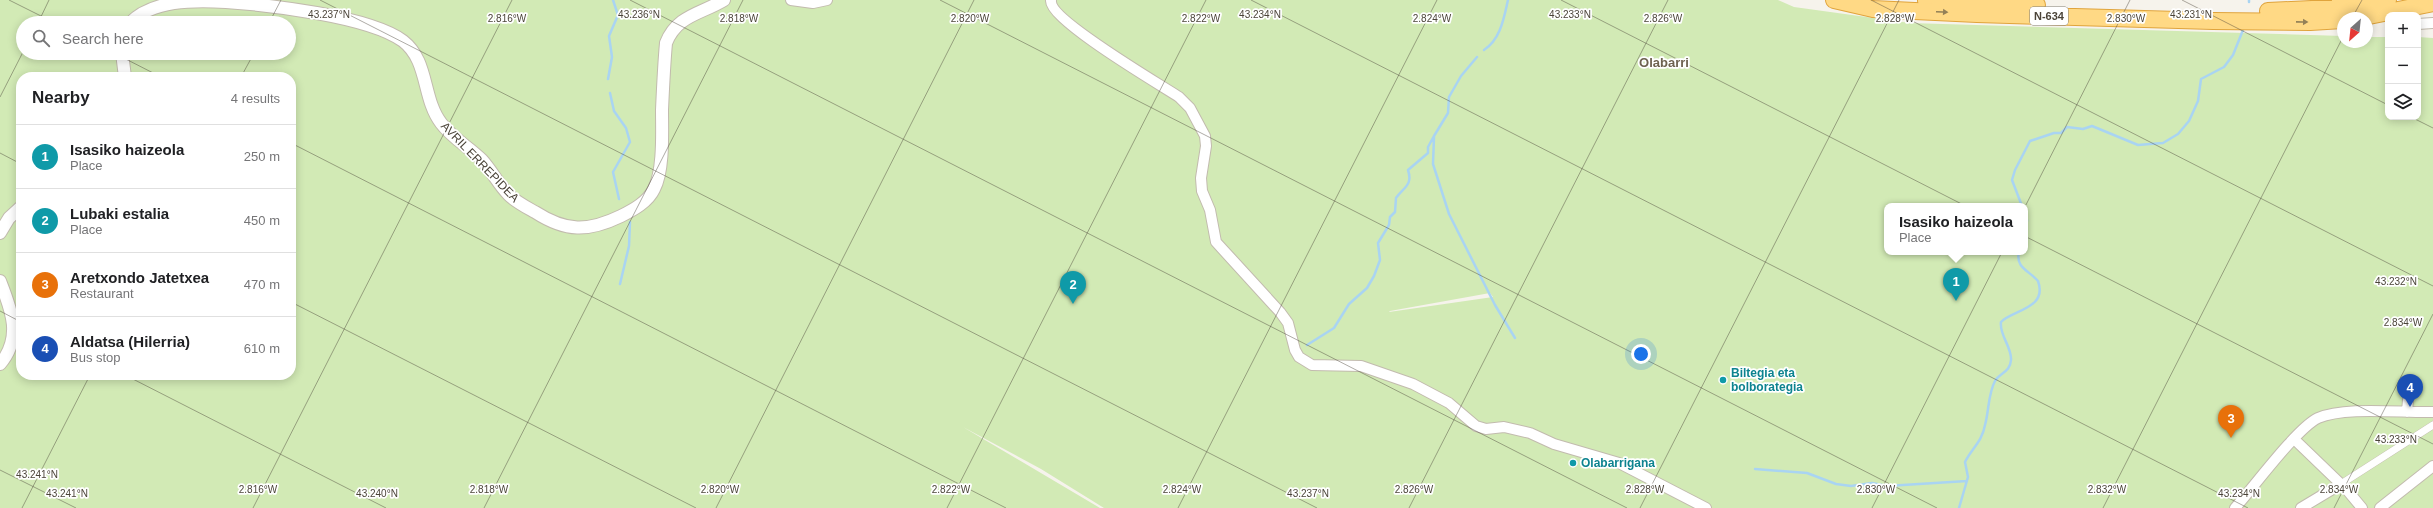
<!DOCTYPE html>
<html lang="en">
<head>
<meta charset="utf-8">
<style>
	body { margin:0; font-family:Helvetica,sans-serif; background:#f2f2f2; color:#202124 }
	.controls { position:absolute; right:12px; top:12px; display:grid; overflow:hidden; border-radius:8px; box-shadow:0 2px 10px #0003 }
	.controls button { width:36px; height:36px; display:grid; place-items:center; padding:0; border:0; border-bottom:1px solid #e0e0e0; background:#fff; color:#202124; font:20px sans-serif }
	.compass { position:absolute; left:2337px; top:12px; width:36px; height:36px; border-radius:50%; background:#fff; box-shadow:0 2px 10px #0003; rotate:207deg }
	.you { position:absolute; left:1641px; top:354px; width:14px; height:14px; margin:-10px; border:3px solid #fff; border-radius:50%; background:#1a73e8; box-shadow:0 0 0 6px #1a73e833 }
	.badge { display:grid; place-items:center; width:26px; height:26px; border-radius:50%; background:#fc3f1d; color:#fff; font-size:13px; font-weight:700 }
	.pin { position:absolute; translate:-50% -33px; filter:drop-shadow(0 1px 2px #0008) }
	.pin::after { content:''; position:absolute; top:21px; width:14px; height:12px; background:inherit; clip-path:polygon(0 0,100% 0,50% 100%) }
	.popup { position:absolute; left:1884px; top:203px; width:144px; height:52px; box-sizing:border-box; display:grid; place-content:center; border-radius:8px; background:#fff; filter:drop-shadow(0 1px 3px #0005); font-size:13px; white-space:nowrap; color:#757577 }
	.popup b { font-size:15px; color:#202124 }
	.popup::after { content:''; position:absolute; left:50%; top:100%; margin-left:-8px; border:8px solid transparent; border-top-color:#fff }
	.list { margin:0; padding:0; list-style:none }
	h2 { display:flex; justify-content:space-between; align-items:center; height:52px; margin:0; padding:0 16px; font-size:17px }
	h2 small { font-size:13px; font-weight:400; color:#757577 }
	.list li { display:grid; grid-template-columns:26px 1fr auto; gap:12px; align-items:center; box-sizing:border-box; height:64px; padding:0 16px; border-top:1px solid #e0e0e0 }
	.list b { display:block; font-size:15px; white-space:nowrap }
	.list p { margin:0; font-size:13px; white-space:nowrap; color:#757577 }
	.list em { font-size:13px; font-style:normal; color:#757577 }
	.icon { flex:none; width:22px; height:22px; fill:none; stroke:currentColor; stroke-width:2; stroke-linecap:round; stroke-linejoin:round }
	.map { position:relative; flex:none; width:2433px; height:508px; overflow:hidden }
	.search { position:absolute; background:#fff; box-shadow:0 2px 10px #0003; left:16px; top:16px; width:280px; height:44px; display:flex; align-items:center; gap:10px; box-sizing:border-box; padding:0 14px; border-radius:22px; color:#757577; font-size:15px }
	.panel { position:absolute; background:#fff; box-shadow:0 2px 10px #0003; left:16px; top:72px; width:280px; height:308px; border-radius:16px }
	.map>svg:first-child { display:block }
	.green { fill:#d2eab5; fill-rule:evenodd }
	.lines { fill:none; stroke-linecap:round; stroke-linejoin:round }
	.stream { stroke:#a9d4f2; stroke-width:2.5 }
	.pedestrian-casing { stroke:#c2bbae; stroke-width:8 }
	.minor-casing { stroke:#c2bbae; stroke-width:12 }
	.tertiary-casing { stroke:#c2bbae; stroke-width:14 }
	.trunk-casing { stroke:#e0a43c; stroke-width:18 }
	.pedestrian { stroke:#fff; stroke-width:7 }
	.minor { stroke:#fff; stroke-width:10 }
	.tertiary { stroke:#fff; stroke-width:12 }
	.trunk { stroke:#ffd985; stroke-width:16 }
	.oneway { fill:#938057 }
	.ticks { fill:none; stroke:#4b4439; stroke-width:1; stroke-opacity:0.45 }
	.culture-dot { fill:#0f9aa8; stroke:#fff; stroke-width:1.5 }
	.labels { text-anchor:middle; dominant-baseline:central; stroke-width:3.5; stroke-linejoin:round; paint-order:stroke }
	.shield { fill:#fff; stroke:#817c74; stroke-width:1 }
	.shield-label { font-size:11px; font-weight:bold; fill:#4b4439 }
	.street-label { font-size:12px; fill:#4b4439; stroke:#fff }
	.culture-label { font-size:12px; font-weight:bold; fill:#0d838f; stroke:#fff; text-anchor:start }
	.neighbourhood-label { font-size:13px; font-weight:bold; fill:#6e6250; stroke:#fff }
	.ticks-label { font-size:10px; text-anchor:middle; fill:#4b4439; stroke:#fff; stroke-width:3.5; stroke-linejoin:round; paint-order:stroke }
</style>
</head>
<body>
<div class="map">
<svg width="2433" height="508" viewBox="0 0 2433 508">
	<rect width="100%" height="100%" fill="#f6f3ec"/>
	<!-- green -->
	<path class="green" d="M0 0H1778L1794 7 1910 23 2343 36V42H2367V37H2388V117H2418V37L2433 38V508H1104L1041 469 963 427 1100 508H0ZM23 23H289V53H23ZM21 77H291V375H21ZM1887 206H2025V252H1887ZM1490 293 1493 297 1389 312 1390 311Z"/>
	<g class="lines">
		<!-- stream -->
		<path class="stream" d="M2249 0V2
			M1484 50C1501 39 1504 17 1508 0
			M608 79 612 57 609 36 618 15 613 0
			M610 93 614 111 626 128 630 142 613 172 619 199
			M1434 137 1433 164 1449 214 1495 305 1515 338
			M2022 206 2012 180 2015 170 2030 141 2054 133H2061L2067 127 2083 129 2092 126 2138 145 2163 143 2178 134 2189 121 2198 101 2201 79 2224 67 2233 55 2243 30
			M2025 213 2027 220 2025 238
			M620 284 629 246 630 222
			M1307 345 1334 328 1349 304 1367 288 1374 276 1380 260 1378 243 1389 225 1390 217 1395 212 1396 198C1404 187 1413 185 1408 170L1428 153V147L1434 136 1448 113 1449 97 1461 76 1477 57
			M1755 469 1807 473 1836 484 1851 486 1872 483 1887 486 1967 481
			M1959 508 1968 477 1965 462C1972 448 1982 442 1985 425 1989 411 1988 394 1995 381 2000 372 2010 373 2011 360 2012 347 1999 335 2001 322 2012 310 2048 309 2038 281 2030 271 2015 268 2019 252"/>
		<!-- pedestrian casing -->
		<g class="pedestrian-casing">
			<path id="pedestrian" d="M2341 484 2433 425"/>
		</g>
		<!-- minor casing -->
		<g class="minor-casing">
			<path id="minor" d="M791 0 813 3 827 0
				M1051 0C1048 19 1159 84 1179 97L1190 108 1205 136 1206 146 1201 178 1202 191 1210 210 1216 242 1280 312 1288 323 1295 350 1299 357 1312 365 1361 366 1413 384 1449 403 1476 426 1486 429 1504 427 1530 433 1554 444 1619 463 1706 508
				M2418 24 2433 23
				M2407 412 2408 400
				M2294 439 2347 490 2362 508
				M2235 508C2253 488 2297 428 2318 418 2345 406 2402 413 2433 412
				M2301 508 2341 484
				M2380 508 2433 466"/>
		</g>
		<!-- tertiary casing -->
		<g class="tertiary-casing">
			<path id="tertiary" d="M130 23C152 0 193 0 226 2 269 5 369 16 403 41 429 61 422 98 441 123 452 138 469 147 482 160 492 171 498 184 509 195 516 202 526 207 535 212 566 232 588 232 621 216 633 210 648 202 654 189 664 170 662 132 662 110 663 88 664 65 666 43 677 15 701 14 724 0
				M122 53 125 77
				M0 233 9 218 21 207
				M0 281C11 309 23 337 0 364"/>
		</g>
		<!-- trunk casing -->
		<g class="trunk-casing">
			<path id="trunk" d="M1834 0 1873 9 1977 14 2213 21 2310 22 2343 20
				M1926 1 2037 5
				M2268 11 2333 8 2388 0
				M2359 18 2433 3"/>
		</g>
		<!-- pedestrian -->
		<use href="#pedestrian" class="pedestrian"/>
		<!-- minor -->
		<use href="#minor" class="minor"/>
		<!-- tertiary -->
		<use href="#tertiary" class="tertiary"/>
		<!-- trunk -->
		<use href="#trunk" class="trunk"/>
	</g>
	<!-- one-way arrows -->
	<defs><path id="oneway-solid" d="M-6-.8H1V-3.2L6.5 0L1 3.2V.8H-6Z"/></defs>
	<g class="oneway">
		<use href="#oneway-solid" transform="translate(1942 12) rotate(3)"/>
		<use href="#oneway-solid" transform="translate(2302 22) rotate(1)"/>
	</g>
	<!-- ticks -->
	<path class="ticks" d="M9 0 55 23M320 0 1317 508M630 0 1627 508M940 0 1937 508M1251 0 2248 508M1561 0 2433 444M1871 0 2433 286M2182 0 2388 105M2352 18 2362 0M38 23 49 0M269 23 281 0M114 53 161 77M241 77 254 53M0 97 23 52M2411 117 2433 128M291 143 1006 508M0 153 21 164M291 302 696 508M0 311 21 322M125 375 386 508M0 470 76 508M22 508 90 375M253 508 512 0M484 508 743 0M716 508 974 0M947 508 1206 0M1178 508 1437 0M1409 508 1668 0M1640 508 1899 0M1872 508 2130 0M2103 508 2343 37M2334 508 2433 314"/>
	<!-- markers -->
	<g class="culture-dot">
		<circle cx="1723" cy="380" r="4"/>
		<circle cx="1573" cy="463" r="4"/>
	</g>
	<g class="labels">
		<!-- shield labels -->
		<rect class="shield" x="2030" y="7" width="38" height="18" rx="3"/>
		<g class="shield-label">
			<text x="2049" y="16">N-634</text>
		</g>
		<!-- street labels -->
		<g class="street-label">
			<text transform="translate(480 162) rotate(46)">AVRIL ERREPIDEA</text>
		</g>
		<!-- culture labels -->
		<g class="culture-label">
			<text x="1731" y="373">Biltegia eta<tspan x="1731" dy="14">bolborategia</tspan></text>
			<text x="1581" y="463">Olabarrigana</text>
		</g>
		<!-- neighbourhood labels -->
		<g class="neighbourhood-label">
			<text x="1664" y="62">Olabarri</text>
		</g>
	</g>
	<g class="ticks-label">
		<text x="2191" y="18">43.231°N</text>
		<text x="329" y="18">43.237°N</text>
		<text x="639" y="18">43.236°N</text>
		<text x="1260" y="18">43.234°N</text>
		<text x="1570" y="18">43.233°N</text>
		<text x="507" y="22">2.816°W</text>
		<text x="739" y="22">2.818°W</text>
		<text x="970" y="22">2.820°W</text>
		<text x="1201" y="22">2.822°W</text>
		<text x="1432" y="22">2.824°W</text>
		<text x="1663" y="22">2.826°W</text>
		<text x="1895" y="22">2.828°W</text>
		<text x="2126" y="22">2.830°W</text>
		<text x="2396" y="285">43.232°N</text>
		<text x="2403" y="326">2.834°W</text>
		<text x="2396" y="443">43.233°N</text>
		<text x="37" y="478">43.241°N</text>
		<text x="258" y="493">2.816°W</text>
		<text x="489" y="493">2.818°W</text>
		<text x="720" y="493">2.820°W</text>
		<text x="951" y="493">2.822°W</text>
		<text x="1182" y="493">2.824°W</text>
		<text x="1414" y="493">2.826°W</text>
		<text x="1645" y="493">2.828°W</text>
		<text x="1876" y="493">2.830°W</text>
		<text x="2107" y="493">2.832°W</text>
		<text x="2339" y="493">2.834°W</text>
		<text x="67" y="497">43.241°N</text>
		<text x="377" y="497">43.240°N</text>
		<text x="1308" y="497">43.237°N</text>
		<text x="2239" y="497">43.234°N</text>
	</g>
</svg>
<div class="controls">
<button>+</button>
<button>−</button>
<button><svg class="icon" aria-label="layers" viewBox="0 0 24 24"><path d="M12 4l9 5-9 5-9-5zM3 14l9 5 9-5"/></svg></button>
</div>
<svg class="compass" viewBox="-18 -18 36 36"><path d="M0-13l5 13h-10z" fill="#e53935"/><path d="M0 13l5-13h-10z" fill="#757577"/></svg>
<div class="you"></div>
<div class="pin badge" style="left:1956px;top:301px;background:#0f9aa8">1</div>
<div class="popup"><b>Isasiko haizeola</b>Place</div>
<div class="pin badge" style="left:1073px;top:304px;background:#0f9aa8">2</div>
<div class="pin badge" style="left:2231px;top:438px;background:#e8710a">3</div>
<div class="pin badge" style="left:2410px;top:407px;background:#1a4fb4">4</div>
<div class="search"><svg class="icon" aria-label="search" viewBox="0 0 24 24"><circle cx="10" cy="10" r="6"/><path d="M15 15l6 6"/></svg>Search here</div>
<section class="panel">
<h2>Nearby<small>4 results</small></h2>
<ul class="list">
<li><span class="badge" style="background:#0f9aa8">1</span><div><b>Isasiko haizeola</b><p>Place</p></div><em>250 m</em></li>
<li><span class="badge" style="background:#0f9aa8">2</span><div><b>Lubaki estalia</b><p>Place</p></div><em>450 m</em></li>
<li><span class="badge" style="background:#e8710a">3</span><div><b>Aretxondo Jatetxea</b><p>Restaurant</p></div><em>470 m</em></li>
<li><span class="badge" style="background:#1a4fb4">4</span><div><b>Aldatsa (Hilerria)</b><p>Bus stop</p></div><em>610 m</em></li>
</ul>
</section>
</div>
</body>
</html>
